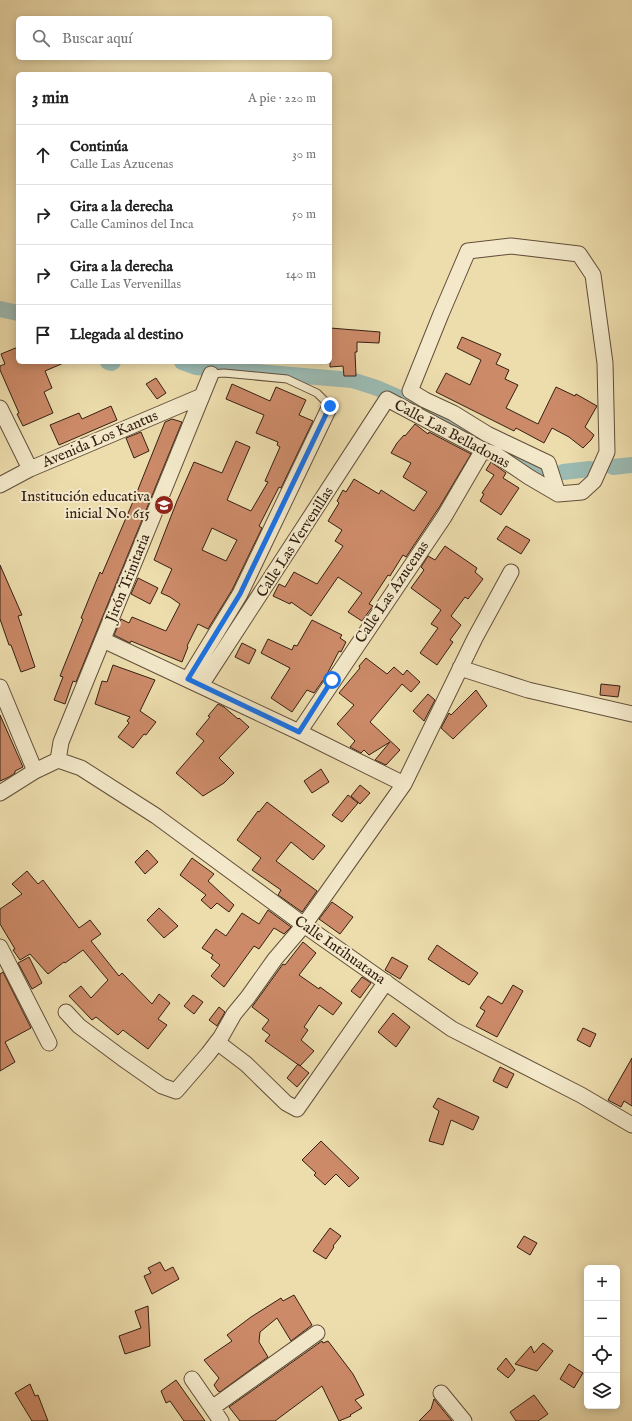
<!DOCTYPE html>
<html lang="es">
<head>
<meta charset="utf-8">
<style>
	body { margin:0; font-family:"IM FELL English",serif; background:#f2f2f2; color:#222 }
	.controls { position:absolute; right:12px; bottom:12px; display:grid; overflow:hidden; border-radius:6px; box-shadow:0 2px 10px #0003 }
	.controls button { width:36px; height:36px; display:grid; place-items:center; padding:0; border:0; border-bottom:1px solid #e0e0e0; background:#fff; color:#222; font:20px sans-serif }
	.stop { position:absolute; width:12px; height:12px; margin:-9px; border:3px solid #1a73e8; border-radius:50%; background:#fff }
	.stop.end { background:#1a73e8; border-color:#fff; box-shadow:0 1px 4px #0008 }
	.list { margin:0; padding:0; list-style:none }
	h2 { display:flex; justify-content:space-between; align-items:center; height:52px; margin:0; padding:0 16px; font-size:17px }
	h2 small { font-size:13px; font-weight:400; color:#767676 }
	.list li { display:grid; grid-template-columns:26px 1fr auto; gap:12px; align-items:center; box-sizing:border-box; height:60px; padding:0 16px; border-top:1px solid #e0e0e0 }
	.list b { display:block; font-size:15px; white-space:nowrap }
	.list p { margin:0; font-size:13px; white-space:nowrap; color:#767676 }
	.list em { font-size:13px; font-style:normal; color:#767676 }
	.icon { flex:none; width:22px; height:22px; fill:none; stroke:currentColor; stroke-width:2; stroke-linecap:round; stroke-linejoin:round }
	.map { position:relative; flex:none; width:632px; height:1421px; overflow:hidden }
	.search { position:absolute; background:#fff; box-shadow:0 2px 10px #0003; left:16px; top:16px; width:316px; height:44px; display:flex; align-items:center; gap:10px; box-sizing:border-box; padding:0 14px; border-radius:6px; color:#767676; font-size:15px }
	.panel { position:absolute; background:#fff; box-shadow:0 2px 10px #0003; left:16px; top:72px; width:316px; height:292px; border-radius:6px }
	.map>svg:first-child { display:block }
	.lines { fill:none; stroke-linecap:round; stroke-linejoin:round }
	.canal { stroke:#9bbab2; stroke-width:16 }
	.building { fill:#cc8a68; stroke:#352013; fill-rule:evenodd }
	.service-casing { stroke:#634f3a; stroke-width:9 }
	.minor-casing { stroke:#634f3a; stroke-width:17 }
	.service { stroke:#f3e9ca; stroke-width:7 }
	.minor { stroke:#f3e9ca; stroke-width:15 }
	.route { stroke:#1a73e8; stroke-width:5 }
	.labels { text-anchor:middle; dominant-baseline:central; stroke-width:4; stroke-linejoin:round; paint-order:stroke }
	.street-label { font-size:15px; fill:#352013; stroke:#f3e9ca }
	.poi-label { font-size:15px; fill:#352013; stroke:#f3e9ca; text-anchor:end }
</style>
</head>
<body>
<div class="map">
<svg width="632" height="1421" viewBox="0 0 632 1421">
	<rect width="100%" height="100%" fill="#edddad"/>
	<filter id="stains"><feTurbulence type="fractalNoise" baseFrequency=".005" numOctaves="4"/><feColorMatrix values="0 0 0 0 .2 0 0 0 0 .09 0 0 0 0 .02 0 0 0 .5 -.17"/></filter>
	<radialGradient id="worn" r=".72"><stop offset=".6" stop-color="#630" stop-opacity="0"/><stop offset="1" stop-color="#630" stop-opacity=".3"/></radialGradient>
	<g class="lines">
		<!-- canal -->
		<path class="canal" d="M0 309 18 313
			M108 362 111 363 113 362
			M182 362 196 367 352 380 377 388 441 416 489 443 539 469
			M613 467 632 465
			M563 472 590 469"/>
	</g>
	<!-- building -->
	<path class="building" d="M330 328 380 332 379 343 357 342V352H355L356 376H344L343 366 330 367Z
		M462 337 501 354 496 364 509 370 505 379 518 385 506 408 538 424 556 387 575 396 576 394 597 406 585 427 594 435 591 440 583 448 569 437 552 428 544 443 516 428 514 431 436 392 446 373 470 385 481 360 457 348Z
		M18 347V362H66L45 371 52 388 44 392 53 413 23 426 17 414 19 413 0 370V366L5 364 1 354Z
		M156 378 166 393 157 399 146 384Z
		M232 384 270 401 276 387 306 400 299 415 313 421 281 488 279 487 259 526 262 528 232 590 208 629 198 624 187 646 188 647 182 662 131 641 130 643 114 635 121 619 129 623 132 617 166 631 180 604 170 597 161 593 172 569 154 560 177 501 194 462 222 473 236 441 250 447 227 500 251 511 268 482 265 481 280 447 277 445 278 442 256 433 264 415 226 399ZM212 528 237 540 226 561 202 550Z
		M111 406 117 420 59 445 50 425 79 413 82 419Z
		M172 419 182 422 76 682 73 681 65 704 54 700 63 677 60 676 83 619 81 618 90 596 100 572 102 574 135 497 165 422Z
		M415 424 428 434 429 432 471 454 440 506 406 557 403 555 390 576 388 575 369 604 373 606 362 621 348 612 362 593 338 577 311 616 291 602 290 604 273 596 279 584 285 587 294 572 317 584 343 546 335 541 342 530 328 521 339 503 337 501 343 490 346 492 354 479 379 494 381 490 414 511 427 492 403 477 411 463 391 453 397 443 404 435 405 436Z
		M141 432 149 451 134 458 126 438Z
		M491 462 506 473 503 478 519 488 501 515 480 501 484 494 482 493 494 475 486 470Z
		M506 526 530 540 521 554 497 539Z
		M445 546 477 568 475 572 483 579 468 599 465 597 451 616 461 625 450 640 453 642 437 665 420 653 438 628 431 624 441 610 411 588 424 570 421 567 428 556 435 560Z
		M0 565 22 615 18 616 35 667 21 672 11 645H9L0 619Z
		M138 578 158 588 150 604 131 594Z
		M312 620 342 635 340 638 346 642 341 652 339 651 326 676 314 693 307 690 292 712 271 698 290 668 261 653 268 639 292 650 294 645 297 646Z
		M242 643 256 650 249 664 235 657Z
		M366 658 387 674 394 667 403 675 407 670 420 682 411 692 402 684 370 722 400 750 386 765 375 760 390 742 369 755 364 750 361 753 350 747 355 741 337 724 354 705 339 693 360 668 359 666Z
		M113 665 155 680 140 711 156 722 146 735 144 734 133 748 118 737 129 723 127 721 130 717 95 704 102 681 107 682Z
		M601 684 620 686 618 697 600 695Z
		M476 690 487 706 453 739 441 728 449 713 451 715Z
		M428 694 435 700 424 721 413 711Z
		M218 704 224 707 238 719 239 718 249 727 219 758 234 773 224 783 203 796 176 773 204 741 196 734 210 717 208 716Z
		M0 715 23 767 15 771V773L9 777 0 781Z
		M321 769 329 782 312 793 304 781Z
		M360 785 370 793 360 804 351 796Z
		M348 795 358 803 342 822 332 815Z
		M267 802 325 846 313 860 291 842 276 861 317 891 302 912 278 895 281 890 252 870 261 858 237 840 258 811 259 812Z
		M147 850 158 862 145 874 135 862Z
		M192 858 214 874 208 881 234 905 229 912 217 903 211 909 201 900 206 895 180 875Z
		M27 871 38 884 43 880 79 928 90 920 101 934 91 941 119 976 122 973 152 1004 159 994 170 1003 158 1019 167 1025 148 1049 123 1030 118 1035 96 1017 92 1020 69 996 81 986 91 998 108 980 83 950 65 963 64 962 48 974 30 954 20 960 13 950 15 949 0 924V909L22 894 12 884Z
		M332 902 353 917 340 934 319 919Z
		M159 908 178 926 164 938 147 920Z
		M268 910 291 927 284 934 274 928 259 949 254 946 224 987 211 976 220 965 211 958 213 955 202 948 216 929 226 936 242 913 259 924Z
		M303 942 316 953 299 975 319 989 320 987 342 1003 333 1015 319 1005 304 1027 308 1030 301 1040 314 1051 300 1066 265 1041 270 1035 262 1029 269 1020 252 1007 283 964 285 965Z
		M437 945 478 973 469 985 463 981V982L428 959Z
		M29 957 42 983 32 989 18 963Z
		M392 957 408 966 400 979 385 970Z
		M3 972 31 1028 5 1042 15 1062 0 1071V974Z
		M362 977 371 983 360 998 351 991Z
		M513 985 523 991 497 1037 476 1026 485 1011 480 1008 488 996 502 1004Z
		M193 995 203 1002 194 1014 184 1006Z
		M219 1007 225 1012 217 1026 209 1020Z
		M393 1013 410 1027 396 1047 378 1032Z
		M583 1028 596 1034 590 1047 577 1040Z
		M632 1058V1106L624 1101 621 1107 608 1100Z
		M298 1064 309 1073 297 1087 287 1078Z
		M500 1067 514 1074 507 1088 493 1081Z
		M438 1098 479 1117 473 1130 451 1120 443 1145 429 1141 439 1111 433 1107Z
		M321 1141 359 1178 349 1187 336 1174 325 1185 314 1175 316 1173 302 1160Z
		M330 1228 341 1236 333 1246 334 1247 326 1259 313 1251Z
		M524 1236 537 1243 530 1255 517 1247Z
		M160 1262 165 1271 173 1267 179 1279 152 1294 144 1276 151 1273 148 1268Z
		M294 1295 312 1325 291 1341 277 1318 260 1332 259 1342 268 1357 220 1392 218 1391 214 1385 219 1378 204 1360 232 1341 227 1335 251 1317 281 1298 283 1301Z
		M148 1306 150 1346 125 1354 119 1336 141 1328 135 1311Z
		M322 1341 323 1343 328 1341 353 1374 364 1395 355 1400 362 1408 350 1415 351 1416 339 1421 322 1386 275 1421H240L229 1407Z
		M543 1343 553 1351 537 1371 515 1364 531 1346 534 1353Z
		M506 1358 515 1370 508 1378 497 1369Z
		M569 1364 583 1373 574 1388 560 1379Z
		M176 1380 205 1421H184L170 1401 166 1403 161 1391Z
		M30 1384 35 1396 38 1395 48 1421H32L15 1393Z
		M534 1395 548 1414 538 1421H516L510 1412Z
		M434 1399 438 1404 452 1421H419L431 1409Z"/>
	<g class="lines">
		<!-- service casing -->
		<g class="service-casing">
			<path id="service" d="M211 374 224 373 287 379 317 393 330 406"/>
		</g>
		<!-- minor casing -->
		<g class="minor-casing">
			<path id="minor" d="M0 408 30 469
				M0 485 30 469 202 396
				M103 640 299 732 404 784
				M460 668 528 690 632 714
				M188 679 240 594 330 406
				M201 685 387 399 483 450 495 454 529 477 558 494 582 492 594 481 607 452 605 363 593 275 579 254 511 246 468 251 441 314 410 391 425 400 453 413 487 434 548 463 558 494
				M0 687 35 771
				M299 732 444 517 483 450
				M58 760 81 768 156 816 304 925 452 1029 581 1095 632 1125
				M58 760 61 742 211 374
				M0 793 35 771 58 760
				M0 947 49 1043
				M66 1012 79 1026 122 1058 162 1086 176 1091 208 1054 221 1037 234 1014 248 997 275 959 304 925 404 784 475 638 511 572
				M217 1042 246 1064 286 1103 297 1109 386 982
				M192 1379 221 1421
				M441 1393 464 1421
				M212 1408 317 1333"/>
		</g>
		<!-- service -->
		<use href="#service" class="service"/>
		<!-- minor -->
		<use href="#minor" class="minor"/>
	</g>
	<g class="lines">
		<!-- route -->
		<path class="route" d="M330 406 240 594 188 679 299 732 332 680"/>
	</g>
	<!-- icons -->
	<defs>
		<g id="school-disc" transform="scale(1)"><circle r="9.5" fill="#8f2418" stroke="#f3e9ca"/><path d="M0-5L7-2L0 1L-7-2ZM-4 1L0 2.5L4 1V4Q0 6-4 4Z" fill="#fff"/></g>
	</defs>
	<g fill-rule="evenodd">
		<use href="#school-disc" x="164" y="505"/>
	</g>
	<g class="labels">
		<!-- street labels -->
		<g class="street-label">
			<text transform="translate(452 434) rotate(28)">Calle Las Belladonas</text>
			<text transform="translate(100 439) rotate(-23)">Avenida Los Kantus</text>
			<text transform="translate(295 542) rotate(-57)">Calle Las Vervenillas</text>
			<text transform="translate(128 578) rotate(-68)">Jirón Trinitaria</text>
			<text transform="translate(392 592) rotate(-56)">Calle Las Azucenas</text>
			<text transform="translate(340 950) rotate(35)">Calle Intihuatana</text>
		</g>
		<!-- poi labels -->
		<g class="poi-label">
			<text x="150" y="496">Institución educativa<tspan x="150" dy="17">inicial No. 615</tspan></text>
		</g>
	</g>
	<rect width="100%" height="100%" filter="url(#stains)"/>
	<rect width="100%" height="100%" fill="url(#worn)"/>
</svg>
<div class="controls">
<button>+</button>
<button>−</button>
<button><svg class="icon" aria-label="locate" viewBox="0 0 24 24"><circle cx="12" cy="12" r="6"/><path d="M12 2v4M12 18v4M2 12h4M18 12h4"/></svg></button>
<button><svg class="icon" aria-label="layers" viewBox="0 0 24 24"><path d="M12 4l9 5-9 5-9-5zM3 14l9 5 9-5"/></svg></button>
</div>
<div class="stop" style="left:332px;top:680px"></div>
<div class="stop end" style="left:330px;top:406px"></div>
<div class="search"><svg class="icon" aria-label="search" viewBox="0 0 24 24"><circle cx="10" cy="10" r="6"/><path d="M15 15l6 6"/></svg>Buscar aquí</div>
<section class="panel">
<h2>3 min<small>A pie · 220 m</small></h2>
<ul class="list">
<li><svg class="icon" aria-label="ahead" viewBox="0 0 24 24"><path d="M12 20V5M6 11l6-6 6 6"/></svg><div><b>Continúa</b><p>Calle Las Azucenas</p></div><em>30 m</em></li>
<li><svg class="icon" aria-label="right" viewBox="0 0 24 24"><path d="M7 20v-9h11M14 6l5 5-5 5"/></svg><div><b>Gira a la derecha</b><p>Calle Caminos del Inca</p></div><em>50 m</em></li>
<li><svg class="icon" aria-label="right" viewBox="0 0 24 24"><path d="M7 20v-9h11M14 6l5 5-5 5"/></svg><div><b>Gira a la derecha</b><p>Calle Las Vervenillas</p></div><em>140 m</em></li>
<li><svg class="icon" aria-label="arrive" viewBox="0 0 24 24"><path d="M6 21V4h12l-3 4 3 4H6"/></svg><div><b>Llegada al destino</b></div></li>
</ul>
</section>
</div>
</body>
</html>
